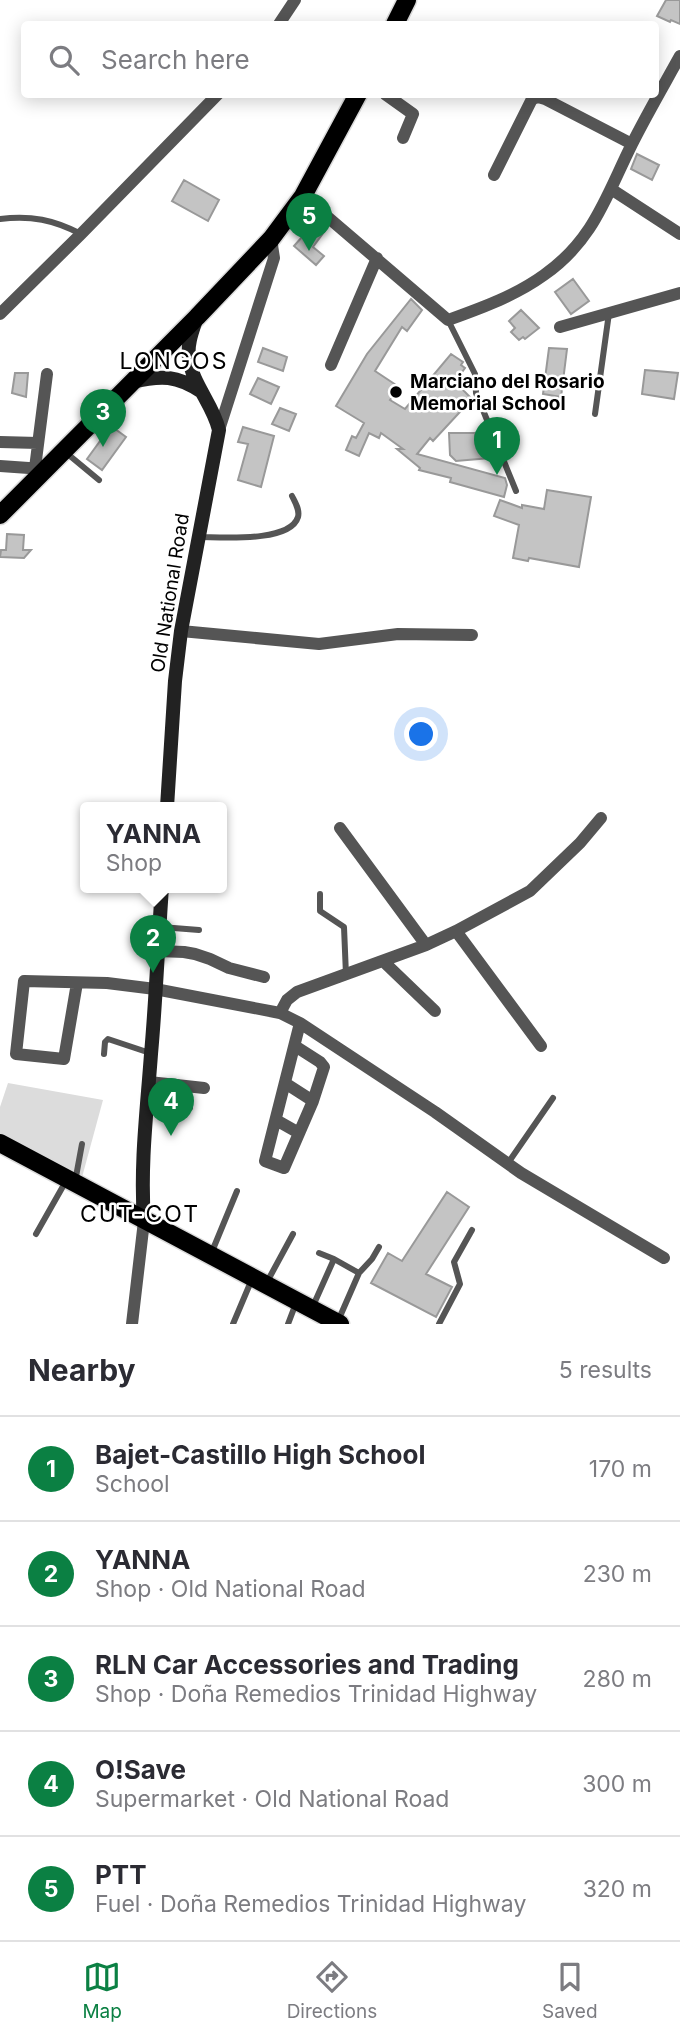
<!DOCTYPE html>
<html lang="en">
<head>
<meta charset="utf-8">
<style>
	body { margin:0; font-family:Inter,sans-serif; background:#f2f2f3; color:#2b2b33 }
	.you { position:absolute; left:422px; top:735px; width:24px; height:24px; margin:-18px; border:5px solid #fff; border-radius:50%; background:#1a73e8; box-shadow:0 0 0 10px #1a73e833 }
	.badge { display:grid; place-items:center; width:46px; height:46px; border-radius:50%; background:#0b8043; color:#fff; font-size:23px; font-weight:700 }
	.pin { position:absolute; translate:-50% -58px; filter:drop-shadow(0 2px 4px #0008) }
	.pin::after { content:''; position:absolute; top:37px; width:24px; height:21px; background:inherit; clip-path:polygon(0 0,100% 0,50% 100%) }
	.popup { position:absolute; left:80px; top:802px; width:147px; height:91px; box-sizing:border-box; display:grid; place-content:center; border-radius:7px; background:#fff; filter:drop-shadow(0 2px 5px #0005); font-size:23px; white-space:nowrap; color:#7c7c81 }
	.popup b { font-size:26px; color:#2b2b33 }
	.popup::after { content:''; position:absolute; left:50%; top:100%; margin-left:-14px; border:14px solid transparent; border-top-color:#fff }
	.list { margin:0; padding:0; list-style:none }
	h2 { display:flex; justify-content:space-between; align-items:center; height:91px; margin:0; padding:0 28px; font-size:30px }
	h2 small { font-size:23px; font-weight:400; color:#7c7c81 }
	.list li { display:grid; grid-template-columns:46px 1fr auto; gap:21px; align-items:center; box-sizing:border-box; height:105px; padding:0 28px; border-top:2px solid #e1e1e2 }
	.list b { display:block; font-size:26px; white-space:nowrap }
	.list p { margin:0; font-size:23px; white-space:nowrap; color:#7c7c81 }
	.list em { font-size:23px; font-style:normal; color:#7c7c81 }
	.icon { flex:none; width:38px; height:38px; fill:none; stroke:currentColor; stroke-width:2; stroke-linecap:round; stroke-linejoin:round }
	.map { position:relative; flex:none; width:680px; height:1324px; overflow:hidden }
	.search { position:absolute; background:#fff; box-shadow:0 4px 18px #0003; left:21px; right:21px; top:21px; height:77px; display:flex; align-items:center; gap:18px; box-sizing:border-box; padding:0 24px; border-radius:7px; color:#7c7c81; font-size:26px }
	.sheet { height:616px; background:#fff }
	nav { display:flex; justify-content:space-around; align-items:center; box-sizing:border-box; height:98px; border-top:2px solid #e1e1e2; background:#fff; font-size:19px; color:#7c7c81 }
	nav a { display:grid; justify-items:center; gap:4px }
	nav .on { color:#0b8043 }
	.map>svg:first-child { display:block }
	.green { fill:#dcdcdc }
	.building { fill:#c4c4c4; stroke:#999; stroke-width:2 }
	.lines { fill:none; stroke-linecap:round; stroke-linejoin:round }
	.primary-casing { stroke:#dbdbdb; stroke-width:21 }
	.lane { stroke:#555; stroke-width:6 }
	.street { stroke:#555; stroke-width:12 }
	.secondary { stroke:#222; stroke-width:14 }
	.primary { stroke:#000; stroke-width:18 }
	.poi-dot { fill:#000; stroke:#fff; stroke-width:2.5 }
	.labels { text-anchor:middle; dominant-baseline:central; stroke-width:5; stroke-linejoin:round; paint-order:stroke }
	.poi-label { font-size:19px; font-weight:bold; fill:#000; stroke:#fff; text-anchor:start }
	.street-label { font-size:19px; fill:#000; stroke:#fff }
	.quarter-label { font-size:23px; letter-spacing:2px; fill:#000; stroke:#fff }
</style>
</head>
<body>
<div class="map">
<svg width="680" height="1324" viewBox="0 0 680 1324">
	<rect width="100%" height="100%" fill="#fff"/>
	<!-- green -->
	<path class="green" d="M8 1083 103 1100 81 1181 0 1139V1107Z"/>
	<!-- building -->
	<path class="building" d="M666 0H680V24L671 20 670 22 657 16Z
		M637 154 659 165 652 180 631 169Z
		M184 180 219 200 208 221 172 201Z
		M318 220 327 228 313 247 324 256 316 265 294 246 302 237 304 239Z
		M573 279 589 301 571 314 555 292Z
		M411 299 422 310 407 331 402 327 375 371 399 387 390 400 405 409 451 354 463 362 461 365 465 368 455 382 472 399 433 441 430 438 417 454 505 478 507 485 504 497 450 482 451 478 419 470 420 468 397 449H403L381 433 379 438 369 433 359 456 346 450 352 436 356 438 364 423 336 406 367 354Z
		M521 310 539 328 525 339 523 337 519 340 511 332 515 328 509 321Z
		M263 348 287 357 283 371 258 362Z
		M549 348 567 349 561 397 543 394Z
		M645 370 678 373 674 399 642 394Z
		M15 373H28L26 397 12 393Z
		M258 378 279 387 271 404 250 394Z
		M280 408 296 414 289 431 272 424Z
		M111 426 126 437 102 470 87 459Z
		M243 427 274 436 261 487 238 480 248 444 238 442Z
		M449 433H475V440L488 439 490 458 456 461 450 455Z
		M547 490 591 497 579 567 529 558 528 561 513 558 519 525 494 516 500 500 522 508V505L544 509Z
		M7 534 24 535 23 550H31L24 558 0 557 1 550H6Z
		M447 1192 469 1207 426 1274 452 1287 436 1317 371 1283 388 1253 402 1261Z"/>
	<g class="lines">
		<!-- primary casing -->
		<g class="primary-casing">
			<path id="primary" d="M395 24 407 0
				M0 515 197 317 271 239 303 196 358 94
				M0 1143 340 1324"/>
		</g>
		<!-- lane -->
		<path class="lane" d="M0 219C31 215 54 220 81 234
			M448 320 475 374 476 393 516 491
			M595 414 609 313
			M64 451 99 480
			M200 537C220 537 290 543 298 517 300 510 295 502 292 496
			M320 894V911L344 927 346 975
			M161 927 199 930
			M104 1054 105 1042 108 1039 150 1053
			M148 1103 190 1108
			M508 1163 553 1098
			M75 1182 82 1144
			M36 1234 66 1181
			M319 1253 334 1259
			M211 1254 237 1191
			M359 1273 372 1259 379 1247
			M267 1282 293 1234
			M313 1306 334 1259 359 1273 338 1321
			M233 1324 252 1279
			M288 1324 296 1303
			M439 1324 460 1284 454 1262 472 1230"/>
		<!-- street -->
		<path class="street" d="M279 24 295 0
			M385 94 413 114 403 138
			M494 175 532 99 538 97 545 99 632 144
			M611 189 680 234
			M303 196 448 320C481 308 515 296 544 275 594 240 606 196 632 144 647 114 664 85 680 56
			M0 314 81 234 218 94
			M560 327 680 293
			M331 365 377 258
			M219 430 274 258 271 239
			M0 442 38 443
			M0 466 43 469
			M35 468 47 374
			M181 631 319 644 398 634 472 635
			M340 828 426 945
			M456 931 541 1046
			M158 951 184 952 195 954 210 959 229 968 264 977
			M384 962 435 1011
			M77 983 64 1059 16 1054 24 981 107 983 155 989 280 1013 300 1023 265 1161 284 1168 313 1101 324 1067 320 1062 295 1046
			M280 1013 287 1000 297 992 426 945 456 931 530 891 580 843 601 818
			M300 1023 435 1112 521 1173 664 1258
			M149 1082 204 1088
			M285 1083 313 1101
			M276 1120 299 1133
			M132 1324 144 1221"/>
		<!-- secondary -->
		<path class="secondary" d="M132 382C161 375 177 375 202 392
			M167 807 175 681 181 631 219 430C213 404 192 384 189 358 187 345 192 332 196 320
			M144 1221C140 1164 147 1110 151 1054 156 999 158 943 162 887"/>
		<!-- primary -->
		<use href="#primary" class="primary"/>
	</g>
	<!-- markers -->
	<circle class="poi-dot" cx="396" cy="392" r="7"/>
	<g class="labels">
		<!-- poi labels -->
		<g class="poi-label">
			<text x="410" y="381">Marciano del Rosario<tspan x="410" dy="22">Memorial School</tspan></text>
		</g>
		<!-- street labels -->
		<g class="street-label">
			<text transform="translate(170 593) rotate(-81)">Old National Road</text>
		</g>
		<!-- quarter labels -->
		<g class="quarter-label">
			<text x="174" y="361">LONGOS</text>
			<text x="140" y="1214">CUT-COT</text>
		</g>
	</g>
</svg>
<div class="you"></div>
<div class="pin badge" style="left:497px;top:475px">1</div>
<div class="pin badge" style="left:153px;top:973px">2</div>
<div class="popup"><b>YANNA</b>Shop</div>
<div class="pin badge" style="left:103px;top:447px">3</div>
<div class="pin badge" style="left:171px;top:1136px">4</div>
<div class="pin badge" style="left:309px;top:251px">5</div>
<div class="search"><svg class="icon" aria-label="search" viewBox="0 0 24 24"><circle cx="10" cy="10" r="6"/><path d="M15 15l6 6"/></svg>Search here</div>
</div>
<section class="sheet">
<h2>Nearby<small>5 results</small></h2>
<ul class="list">
<li><span class="badge">1</span><div><b>Bajet-Castillo High School</b><p>School</p></div><em>170 m</em></li>
<li><span class="badge">2</span><div><b>YANNA</b><p>Shop · Old National Road</p></div><em>230 m</em></li>
<li><span class="badge">3</span><div><b>RLN Car Accessories and Trading</b><p>Shop · Doña Remedios Trinidad Highway</p></div><em>280 m</em></li>
<li><span class="badge">4</span><div><b>O!Save</b><p>Supermarket · Old National Road</p></div><em>300 m</em></li>
<li><span class="badge">5</span><div><b>PTT</b><p>Fuel · Doña Remedios Trinidad Highway</p></div><em>320 m</em></li>
</ul>
</section>
<nav>
<a class="on"><svg class="icon" aria-label="map" viewBox="0 0 24 24"><path d="M3 6l6-2 6 2 6-2v14l-6 2-6-2-6 2zM9 4v14M15 6v14"/></svg>Map</a>
<a><svg class="icon" aria-label="directions" viewBox="0 0 24 24"><path d="M12 3l9 9-9 9-9-9zM9 14v-3h6M13 9l2 2-2 2"/></svg>Directions</a>
<a><svg class="icon" aria-label="saved" viewBox="0 0 24 24"><path d="M7 4h10v16l-5-4-5 4z"/></svg>Saved</a>
</nav>
</body>
</html>
